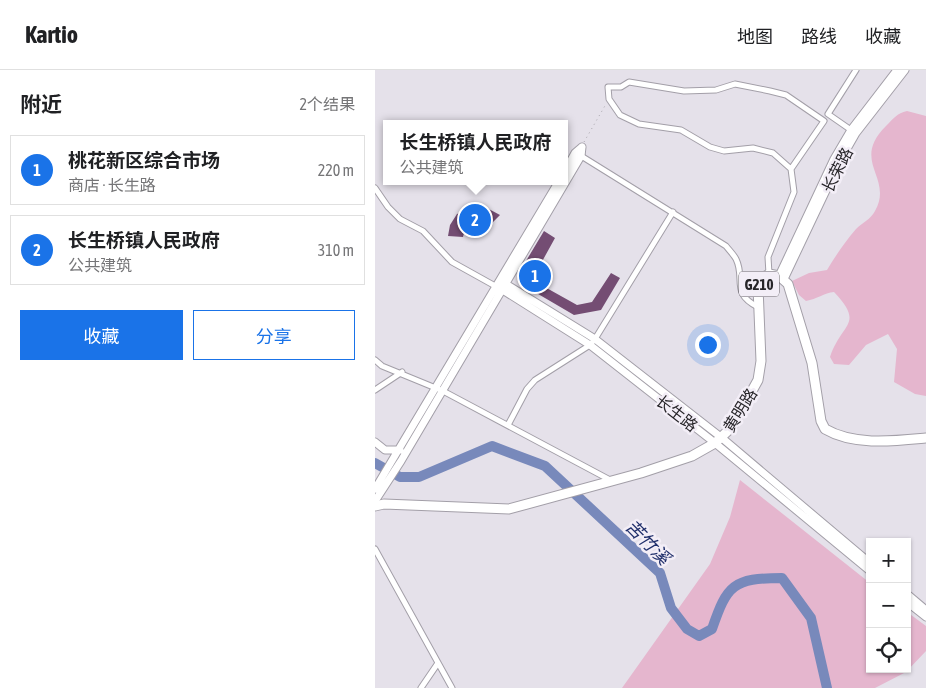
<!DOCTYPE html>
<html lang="zh">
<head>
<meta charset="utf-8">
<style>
	body { margin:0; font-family:"Asap Condensed","Noto Sans SC",sans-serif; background:#f2f2f2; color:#202124 }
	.controls { position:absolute; right:15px; bottom:15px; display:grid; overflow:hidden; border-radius:0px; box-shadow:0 1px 4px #0004 }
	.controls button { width:45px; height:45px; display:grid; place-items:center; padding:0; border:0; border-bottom:1px solid #e0e0e0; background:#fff; color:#202124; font:25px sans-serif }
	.you { position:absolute; left:332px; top:274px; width:18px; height:18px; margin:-12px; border:4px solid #fff; border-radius:50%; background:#1a73e8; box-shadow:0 0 0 8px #1a73e833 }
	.badge { display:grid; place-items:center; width:32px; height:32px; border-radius:50%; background:#1a73e8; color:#fff; font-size:16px; font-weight:700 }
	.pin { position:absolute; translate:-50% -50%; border:2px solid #fff; box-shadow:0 1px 5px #0006 }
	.popup { position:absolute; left:8px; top:50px; width:185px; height:65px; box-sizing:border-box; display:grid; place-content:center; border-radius:0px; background:#fff; filter:drop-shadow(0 1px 4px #0005); font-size:16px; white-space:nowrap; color:#757577 }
	.popup b { font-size:19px; color:#202124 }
	.popup::after { content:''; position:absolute; left:50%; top:100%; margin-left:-10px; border:10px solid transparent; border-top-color:#fff }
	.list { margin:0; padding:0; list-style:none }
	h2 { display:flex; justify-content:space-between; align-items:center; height:65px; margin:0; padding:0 20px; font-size:21px }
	h2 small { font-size:16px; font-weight:400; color:#757577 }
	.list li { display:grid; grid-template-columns:32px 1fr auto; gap:15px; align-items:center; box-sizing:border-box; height:70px; margin:0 10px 10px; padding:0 10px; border:1px solid #e0e0e0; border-radius:0px }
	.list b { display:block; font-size:19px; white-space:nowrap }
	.list p { margin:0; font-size:16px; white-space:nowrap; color:#757577 }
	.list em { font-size:16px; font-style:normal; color:#757577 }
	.actions { display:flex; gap:10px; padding:15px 20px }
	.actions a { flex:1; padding:11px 0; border:1px solid #1a73e8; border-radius:0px; text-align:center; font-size:18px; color:#1a73e8 }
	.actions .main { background:#1a73e8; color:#fff }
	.icon { flex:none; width:28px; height:28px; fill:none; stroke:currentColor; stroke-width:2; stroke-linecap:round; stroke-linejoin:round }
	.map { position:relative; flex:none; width:551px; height:618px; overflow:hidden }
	header { display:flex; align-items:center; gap:30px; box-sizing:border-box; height:70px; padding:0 25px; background:#fff; border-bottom:1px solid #e0e0e0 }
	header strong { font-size:24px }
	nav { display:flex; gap:28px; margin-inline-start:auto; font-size:18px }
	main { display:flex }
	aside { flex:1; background:#fff }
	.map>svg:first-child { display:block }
	.green { fill:#e5b6ce }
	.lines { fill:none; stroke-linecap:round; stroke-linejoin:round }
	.river { stroke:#7889bb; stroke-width:10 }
	.building { fill:#744d73 }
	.street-casing { stroke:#a39fa8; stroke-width:7 }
	.secondary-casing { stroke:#a39fa8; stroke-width:9 }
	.highway-casing { stroke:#a39fa8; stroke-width:11 }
	.path { stroke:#a8a5ac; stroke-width:1; stroke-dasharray:1 4; stroke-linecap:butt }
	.street { stroke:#fff; stroke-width:5 }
	.secondary { stroke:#fff; stroke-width:7 }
	.highway { stroke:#fff; stroke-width:9 }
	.labels { text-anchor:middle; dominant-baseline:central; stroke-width:5; stroke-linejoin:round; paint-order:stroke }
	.shield { fill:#f3eef7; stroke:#646167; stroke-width:1 }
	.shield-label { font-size:15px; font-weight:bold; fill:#272529 }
	.street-label { font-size:16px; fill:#272529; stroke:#f3eef7 }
	.water-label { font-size:18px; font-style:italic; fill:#202f6b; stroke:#f3eef7 }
</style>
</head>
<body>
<header>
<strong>Kartio</strong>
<nav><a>地图</a><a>路线</a><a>收藏</a></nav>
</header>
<main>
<aside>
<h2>附近<small>2个结果</small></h2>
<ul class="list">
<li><span class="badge">1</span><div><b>桃花新区综合市场</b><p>商店 · 长生路</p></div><em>220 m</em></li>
<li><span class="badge">2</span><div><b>长生桥镇人民政府</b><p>公共建筑</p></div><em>310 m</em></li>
</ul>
<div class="actions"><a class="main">收藏</a><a>分享</a></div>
</aside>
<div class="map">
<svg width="551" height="618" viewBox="0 0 551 618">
	<rect width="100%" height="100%" fill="#e5e1ea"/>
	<!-- green -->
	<path class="green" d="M532 41 551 46V326L540 324 519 312 522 279 513 264 491 275 474 295 459 294 455 287C467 252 490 255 459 222 449 223 442 229 431 231L424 225 417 211 434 203 452 200C461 185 470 172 481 159 487 153 496 149 500 141 519 107 475 92 511 56 518 49 522 43 532 41Z
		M365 410 495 513V599H532V542L551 556V581L531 602 500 618H247L335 494 355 447Z"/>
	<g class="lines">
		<!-- river -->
		<path class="river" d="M0 393 25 407H44L117 376 170 396 285 503 296 538 312 559 324 566 337 559C352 515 358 508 407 508L436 548 452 618"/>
	</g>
	<!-- building -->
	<path class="building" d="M99 137H110L125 145 113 157 106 154H97L90 159 88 167 73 166 75 155 82 144Z
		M169 161 180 168 164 197 168 216 202 235 217 232 236 203 245 208 226 240 199 245 158 221 151 191Z"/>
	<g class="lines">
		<!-- street casing -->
		<g class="street-casing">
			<path id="street" d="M476 60 453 44 481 0
				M203 84 351 176C354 180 359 185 361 189 371 209 355 223 383 237
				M0 118 13 137 25 149 48 161 77 192 122 217
				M394 204 393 187 419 122 416 99 398 83 378 78 349 81 335 77 306 60 264 54 245 45 234 29 233 17H246L254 12 309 21 341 20 360 14 395 21 411 25 449 51 416 99
				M0 290 7 296 68 321 237 411
				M0 320 27 302
				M133 355 152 319 160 310 215 275 220 269 298 142
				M0 479 77 618
				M46 618 63 593"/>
		</g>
		<!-- secondary casing -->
		<g class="secondary-casing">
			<path id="secondary" d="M189 103 200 83 207 77
				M404 206 459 89 476 60 522 0
				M409 209 465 91 481 63 530 0
				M126 211 220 269 347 368 495 493
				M123 217 215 275 340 373 495 501
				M0 372 10 380H25
				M0 419 184 111
				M0 431 26 391 206 86 207 77
				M532 524 551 540
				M532 532 551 547"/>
		</g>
		<!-- highway casing -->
		<g class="highway-casing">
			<path id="highway" d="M0 436 9 434 134 439 266 403 317 386 340 373 357 357 383 310 386 291 383 217 387 208 394 204 404 206 413 214 437 293 446 351 450 359C479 376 519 371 551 368"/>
		</g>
		<!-- path -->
		<path class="path" d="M209 72 231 34"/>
		<!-- street -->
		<use href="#street" class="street"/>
		<!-- secondary -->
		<use href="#secondary" class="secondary"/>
		<!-- highway -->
		<use href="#highway" class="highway"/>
	</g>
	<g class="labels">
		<!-- shield labels -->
		<rect class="shield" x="364" y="201.5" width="40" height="25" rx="4"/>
		<g class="shield-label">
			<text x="384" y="214">G210</text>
		</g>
		<!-- street labels -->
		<g class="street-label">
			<text transform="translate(462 100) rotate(-63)">长荣路</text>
			<text transform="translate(365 340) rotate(-58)">黄明路</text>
			<text transform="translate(302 343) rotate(38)">长生路</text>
		</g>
		<!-- water labels -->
		<g class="water-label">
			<text transform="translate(273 472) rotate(45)">苦竹溪</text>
		</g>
	</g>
</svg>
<div class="controls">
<button>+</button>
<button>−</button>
<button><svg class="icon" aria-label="locate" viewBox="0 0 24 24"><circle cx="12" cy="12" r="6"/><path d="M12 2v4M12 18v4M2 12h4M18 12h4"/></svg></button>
</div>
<div class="you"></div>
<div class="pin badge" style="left:160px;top:206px">1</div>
<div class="pin badge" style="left:100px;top:150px">2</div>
<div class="popup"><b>长生桥镇人民政府</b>公共建筑</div>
</div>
</main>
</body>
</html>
